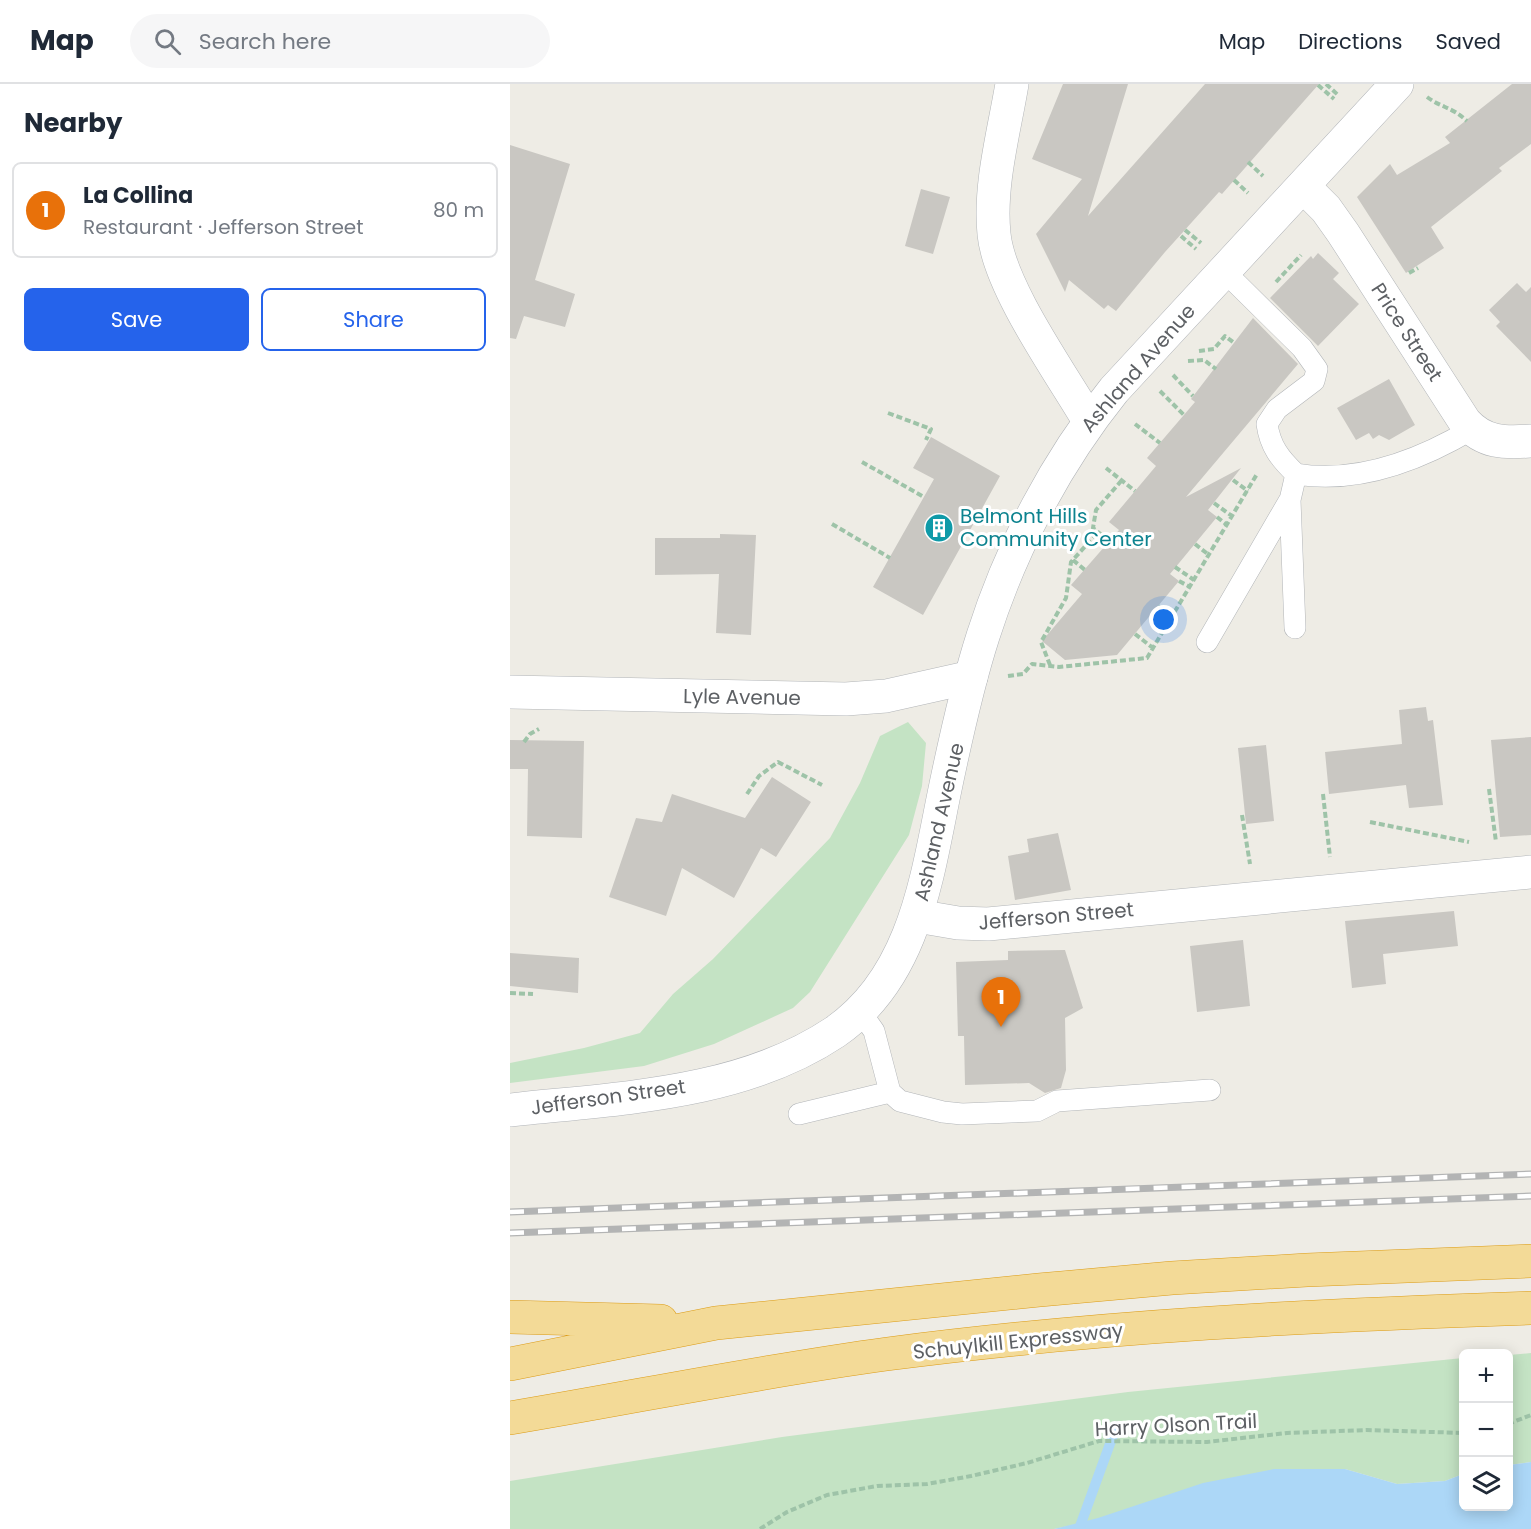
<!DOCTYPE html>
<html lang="en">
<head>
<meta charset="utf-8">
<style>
	body { margin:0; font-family:Poppins,sans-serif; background:#f6f6f7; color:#1f2937 }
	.controls { position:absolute; right:18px; bottom:18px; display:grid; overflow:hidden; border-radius:9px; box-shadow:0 3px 15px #0003 }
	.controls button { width:54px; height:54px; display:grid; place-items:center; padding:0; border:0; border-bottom:2px solid #e0e1e3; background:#fff; color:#1f2937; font:30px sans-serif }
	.you { position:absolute; left:654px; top:536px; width:21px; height:21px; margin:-15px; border:4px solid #fff; border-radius:50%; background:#1a73e8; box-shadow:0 0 0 9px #1a73e833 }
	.badge { display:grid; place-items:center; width:39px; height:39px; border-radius:50%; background:#2563eb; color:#fff; font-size:20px; font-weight:700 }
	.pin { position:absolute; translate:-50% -50px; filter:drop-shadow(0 2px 3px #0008) }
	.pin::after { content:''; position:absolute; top:32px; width:21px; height:18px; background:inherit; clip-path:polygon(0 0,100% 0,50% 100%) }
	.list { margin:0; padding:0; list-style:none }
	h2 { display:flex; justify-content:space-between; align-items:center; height:78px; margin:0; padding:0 24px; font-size:26px }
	h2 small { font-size:20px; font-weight:400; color:#747a83 }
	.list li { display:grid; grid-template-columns:39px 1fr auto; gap:18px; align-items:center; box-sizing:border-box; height:96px; margin:0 12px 12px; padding:0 12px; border:2px solid #e0e1e3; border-radius:9px }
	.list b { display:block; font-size:22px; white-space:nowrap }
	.list p { margin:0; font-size:20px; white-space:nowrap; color:#747a83 }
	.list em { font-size:20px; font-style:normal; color:#747a83 }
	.actions { display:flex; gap:12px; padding:18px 24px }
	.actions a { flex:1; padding:14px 0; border:2px solid #2563eb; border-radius:9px; text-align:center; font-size:21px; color:#2563eb }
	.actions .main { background:#2563eb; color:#fff }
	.icon { flex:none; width:33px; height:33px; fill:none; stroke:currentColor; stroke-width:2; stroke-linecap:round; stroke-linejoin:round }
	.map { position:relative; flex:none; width:1021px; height:1445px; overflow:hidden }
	header { display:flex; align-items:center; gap:36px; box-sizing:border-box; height:84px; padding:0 30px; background:#fff; border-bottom:2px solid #e0e1e3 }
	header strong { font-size:28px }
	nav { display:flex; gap:33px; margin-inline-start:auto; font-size:21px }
	.search { width:420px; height:54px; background:#f6f6f7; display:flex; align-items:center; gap:15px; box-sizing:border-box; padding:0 21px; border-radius:33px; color:#747a83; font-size:22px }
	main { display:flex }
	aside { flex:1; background:#fff }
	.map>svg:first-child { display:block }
	.green { fill:#c4e3c4 }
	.water { fill:#acd7f7 }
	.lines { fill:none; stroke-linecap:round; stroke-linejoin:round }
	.stream { stroke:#acd7f7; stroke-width:10 }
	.building { fill:#c9c7c2 }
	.lane-casing { stroke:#b2b5b8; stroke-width:22 }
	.street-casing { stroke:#b2b5b8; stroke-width:34 }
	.secondary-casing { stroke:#b1b4b8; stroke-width:34 }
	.highway-casing { stroke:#dc9c16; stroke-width:34 }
	.path { stroke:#9ec3a8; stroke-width:4; stroke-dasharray:6 3; stroke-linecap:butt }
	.lane { stroke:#fff; stroke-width:21 }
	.street { stroke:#fff; stroke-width:33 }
	.secondary { stroke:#fff; stroke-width:33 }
	.highway { stroke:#f3da97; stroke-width:33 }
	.rail-casing { stroke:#b3b4b4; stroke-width:7 }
	.rail { stroke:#fff; stroke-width:4.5; stroke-dasharray:14; stroke-linecap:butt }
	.labels { text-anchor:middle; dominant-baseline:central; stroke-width:6; stroke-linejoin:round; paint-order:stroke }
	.street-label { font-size:20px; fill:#5d6064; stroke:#fff }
	.culture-label { font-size:20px; fill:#0d838f; stroke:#fff; text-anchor:start }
</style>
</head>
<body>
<header>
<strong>Map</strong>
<div class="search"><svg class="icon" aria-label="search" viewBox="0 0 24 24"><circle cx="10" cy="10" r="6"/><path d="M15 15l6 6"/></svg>Search here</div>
<nav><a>Map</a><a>Directions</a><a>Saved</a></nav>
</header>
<main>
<aside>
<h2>Nearby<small></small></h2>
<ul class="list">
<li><span class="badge" style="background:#e8710a">1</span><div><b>La Collina</b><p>Restaurant · Jefferson Street</p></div><em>80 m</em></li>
</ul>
<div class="actions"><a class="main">Save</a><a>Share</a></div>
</aside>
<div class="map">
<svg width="1021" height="1445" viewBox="0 0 1021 1445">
	<rect width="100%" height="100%" fill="#eeece5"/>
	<!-- green -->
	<path class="green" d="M398 638 416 659 412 702 399 751 300 908 283 924 204 960 134 982 0 999V979L74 964 130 949 163 910 203 875 320 754 350 699 370 652Z
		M1021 1269V1378L999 1381V1271Z
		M953 1274V1390L935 1397 887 1400 835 1385 544 1445H0V1397L272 1353 618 1308Z"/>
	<!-- water -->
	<path class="water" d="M1021 1378V1445H544L588 1434 693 1399 764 1385H835L887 1400 935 1397 953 1390 954 1422H998L999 1381Z"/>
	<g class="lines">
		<!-- stream -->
		<path class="stream" d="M569 1445 605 1346"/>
	</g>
	<!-- building -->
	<path class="building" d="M553 0H618L578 132 695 0H809L712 110 709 108 655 168 606 227 598 221 594 225 559 196 555 208 526 150 572 95 522 75Z
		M1002 0H1021V60L989 84 992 87 921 143 934 164 896 189 847 113 880 80 887 91 940 59 935 53Z
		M0 61 60 80 25 196 65 210 55 243 14 232 6 255 0 254Z
		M411 105 440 113 423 170 395 162Z
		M808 169 829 189 823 195 849 220 808 262 760 214 801 172 803 175Z
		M1007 199 1016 208 1021 203V278L986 242 990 238 979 226Z
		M743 234 788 280 676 413 731 384 698 426 707 433 660 490 669 497 607 571 555 576 532 557 572 510 561 501 609 446 599 438 646 382 637 374 685 318 681 315Z
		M879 295 905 341 879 356 869 351 863 355 859 349 846 356 827 324Z
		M421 353 490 392 413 531 363 503 424 395 403 384Z
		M210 450 246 451 241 551 206 549 209 490 145 491V454H210Z
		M916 623 918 637 923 636 933 721 899 724 896 701 819 710 815 668 892 660 889 626Z
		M1021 653V751L990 753 981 656Z
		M0 656 74 657 72 754 17 752 18 685H0Z
		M756 661 764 737 736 740 728 664Z
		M262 693 301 718 266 773 251 764 224 814 172 784 156 832 99 813 126 734 152 738 162 710 235 734Z
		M548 749 561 806 505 816 498 772 519 768 517 755Z
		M944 827 948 862 873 870 876 900 842 904 835 837Z
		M733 856 740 922 687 928 680 862Z
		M555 866 573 924 555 934 556 986 551 1004 535 1009 519 999 455 1001 454 952H448L446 878 498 876V867Z
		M0 869 69 874 68 909 0 902Z"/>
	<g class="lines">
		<!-- lane casing -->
		<g class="lane-casing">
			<path id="lane" d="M714 187 792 264 807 285 804 297 767 325 757 340C760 362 770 375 786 390L780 416 785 544
				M786 390C847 400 910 376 962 345
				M697 558 779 417
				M349 926 364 947 380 1008 390 1017 433 1028 452 1030 527 1027 547 1017 700 1006
				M289 1030 380 1008"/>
		</g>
		<!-- street casing -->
		<g class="street-casing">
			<path id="street" d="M502 0C494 48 479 101 484 150 489 203 551 289 579 337
				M794 103 816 125 833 149 955 338C974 359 994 359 1021 357
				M0 608 336 615 376 612 461 593
				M407 832 448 839 478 840 1021 788"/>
		</g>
		<!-- secondary casing -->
		<g class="secondary-casing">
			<path id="secondary" d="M0 1026C109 1014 231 1011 325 948 402 895 416 800 433 715 444 661 456 605 473 552 501 464 546 378 604 306L887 0"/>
		</g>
		<!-- highway casing -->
		<g class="highway-casing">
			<path id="highway" d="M0 1233 151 1237
				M0 1280 206 1239 529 1206 662 1194 797 1186 1021 1177
				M0 1334C125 1313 251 1287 377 1270 590 1242 806 1231 1021 1224"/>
		</g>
		<!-- path -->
		<path class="path" d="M816 0 828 11
			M808 1 824 15
			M917 13C932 24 942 23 957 37
			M738 78 753 92
			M724 96 738 109
			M675 146 691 159
			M671 152 686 165
			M899 189 908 184
			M766 198 791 171
			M689 267 704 265 715 252 723 258
			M678 277 694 276 706 285
			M663 291 683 312
			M650 307 674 331
			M378 329 421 345 416 356
			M625 340 650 359
			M352 378 414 413
			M596 384 625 407
			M723 396 738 407
			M704 419 722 432
			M707 433 717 441
			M322 440 380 474
			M599 457 583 444 586 426 612 396
			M685 460 699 471
			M563 476 575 486
			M665 483 684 496
			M669 497 680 503
			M648 522 662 534
			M625 550 643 564
			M540 581 531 558 556 514 561 478 588 448
			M498 592 513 590 522 580 549 583 637 574 747 390
			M14 658 20 650 29 645
			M979 705 986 758
			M237 710 249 692 268 678 312 701
			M813 710 820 773
			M732 731 740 780
			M860 738 959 758
			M0 909 23 910
			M998 1340 1021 1331
			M250 1445 277 1428 317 1411 367 1402 417 1400 461 1392 517 1379 589 1357 697 1358 777 1349 857 1346 954 1349"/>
		<!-- lane -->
		<use href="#lane" class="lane"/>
		<!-- street -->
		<use href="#street" class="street"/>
		<!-- secondary -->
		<use href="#secondary" class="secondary"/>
		<!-- highway -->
		<use href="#highway" class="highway"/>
		<!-- rail casing -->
		<g class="rail-casing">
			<path id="rail" d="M0 1128 1021 1090
				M0 1149 1021 1112"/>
		</g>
		<!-- rail -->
		<use href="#rail" class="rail"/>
	</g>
	<!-- icons -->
	<defs>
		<g id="building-disc" transform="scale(1.5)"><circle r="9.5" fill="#0f9aa8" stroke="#fff"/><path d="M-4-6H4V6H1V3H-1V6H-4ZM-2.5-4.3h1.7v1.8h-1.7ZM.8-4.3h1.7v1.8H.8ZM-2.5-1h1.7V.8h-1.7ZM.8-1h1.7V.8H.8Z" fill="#fff"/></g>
	</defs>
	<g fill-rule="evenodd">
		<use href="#building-disc" x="429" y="444"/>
	</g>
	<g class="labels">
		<!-- street labels -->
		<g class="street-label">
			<text transform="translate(897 248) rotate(57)">Price Street</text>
			<text transform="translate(628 284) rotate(-49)">Ashland Avenue</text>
			<text transform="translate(232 613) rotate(1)">Lyle Avenue</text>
			<text transform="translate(429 738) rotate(-77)">Ashland Avenue</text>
			<text transform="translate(546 832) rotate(-5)">Jefferson Street</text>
			<text transform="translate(98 1013) rotate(-8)">Jefferson Street</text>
			<text transform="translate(508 1257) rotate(-6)">Schuylkill Expressway</text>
			<text transform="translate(666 1341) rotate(-3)">Harry Olson Trail</text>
		</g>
		<!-- culture labels -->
		<g class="culture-label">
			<text x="450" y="432">Belmont Hills<tspan x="450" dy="23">Community Center</tspan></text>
		</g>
	</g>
</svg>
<div class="controls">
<button>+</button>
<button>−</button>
<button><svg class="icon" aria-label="layers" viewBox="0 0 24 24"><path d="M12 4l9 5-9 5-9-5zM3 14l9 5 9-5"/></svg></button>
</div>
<div class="you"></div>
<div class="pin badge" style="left:491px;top:943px;background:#e8710a">1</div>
</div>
</main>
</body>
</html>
